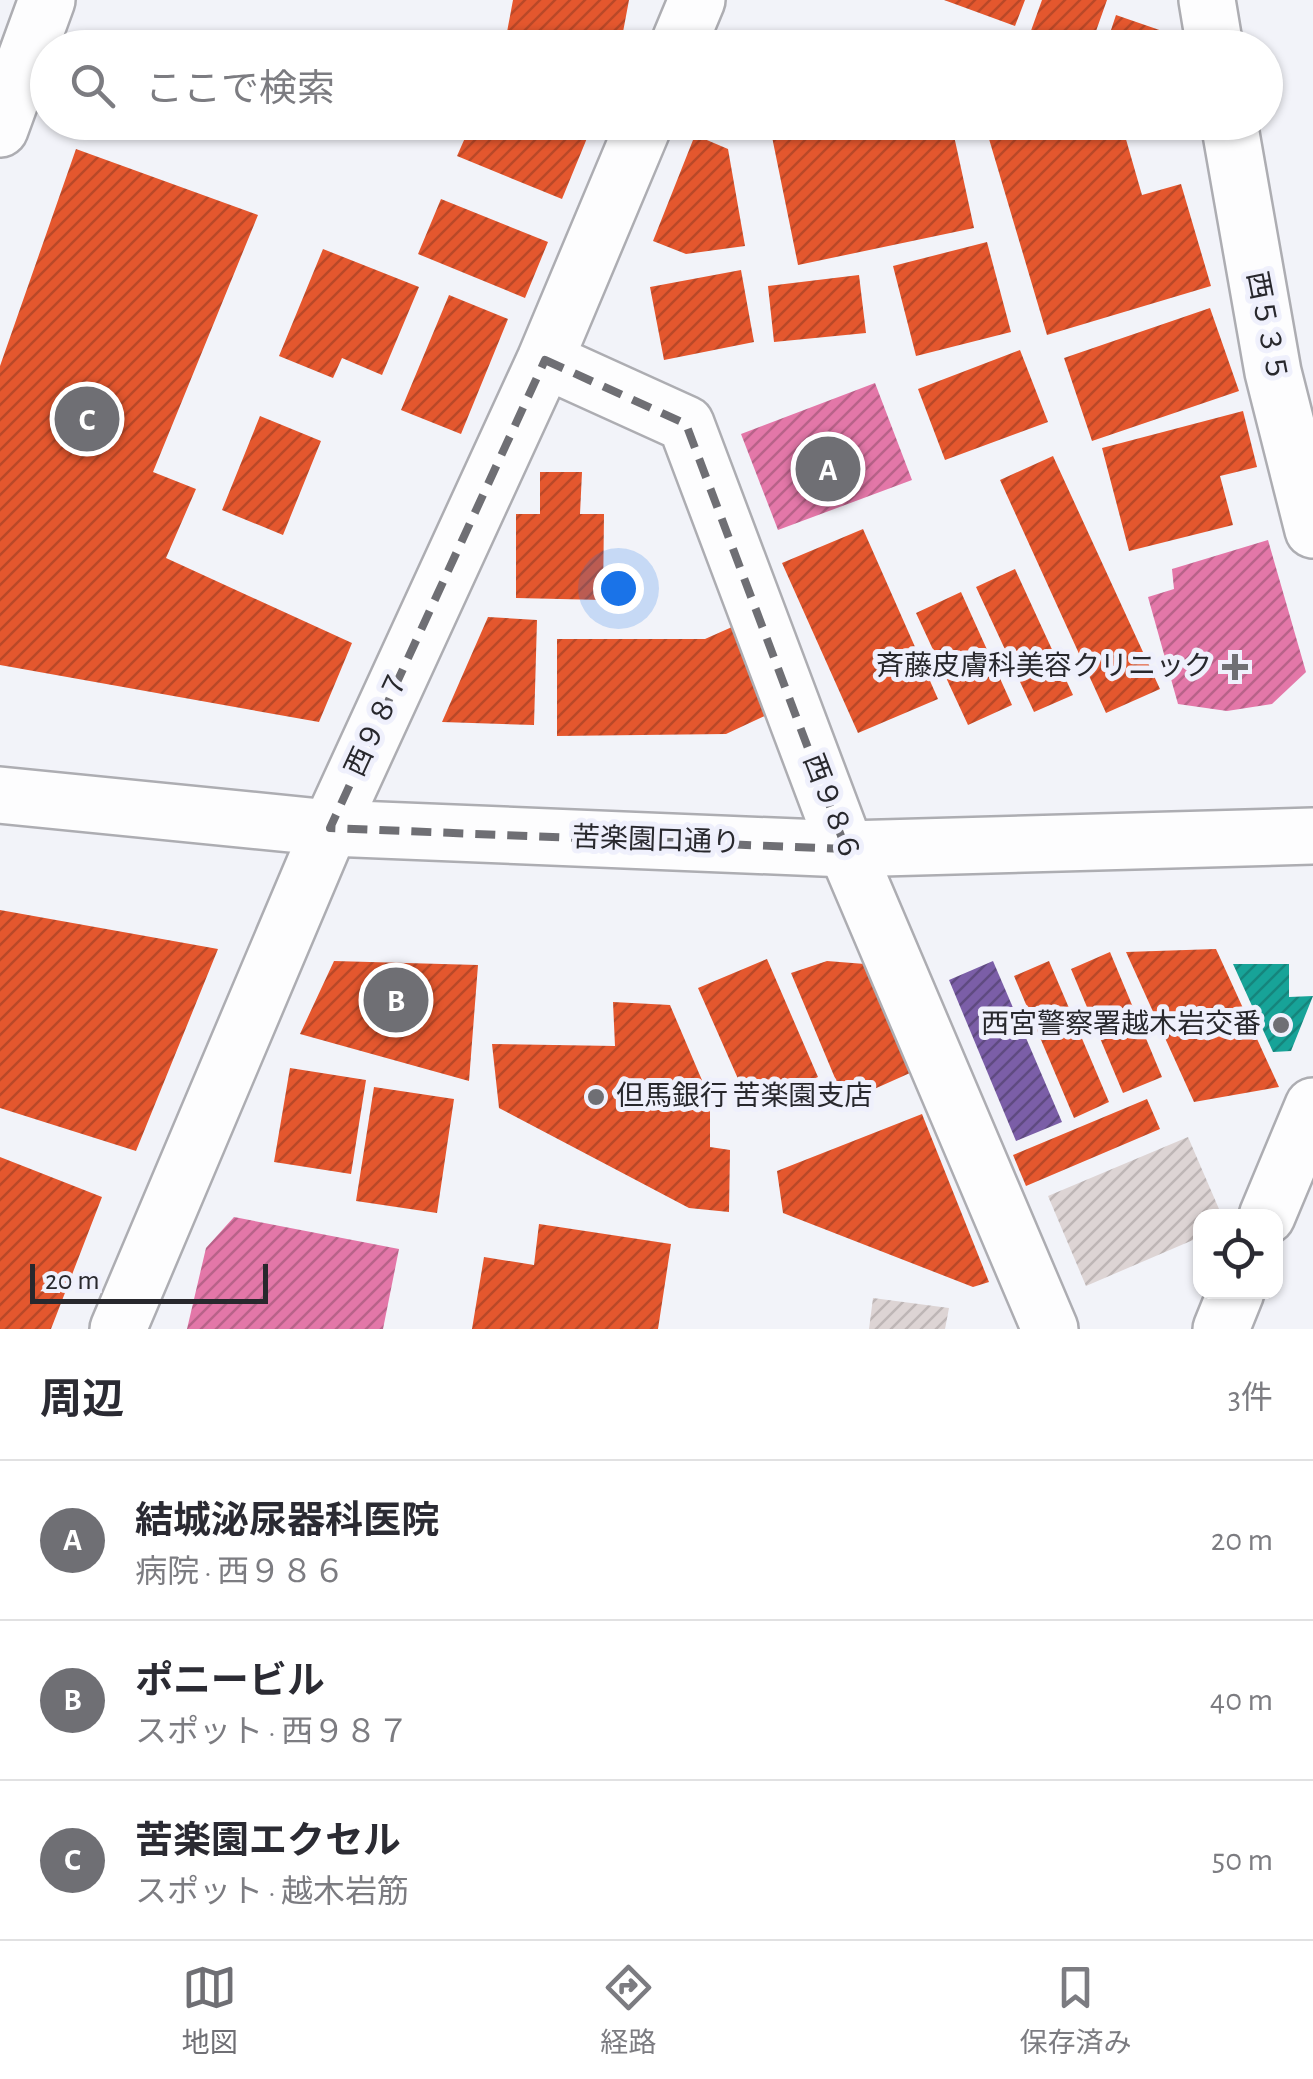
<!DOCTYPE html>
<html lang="ja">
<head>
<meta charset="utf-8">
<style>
	body { margin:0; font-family:"Alegreya Sans","Noto Sans JP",sans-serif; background:#f7f7f7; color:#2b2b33 }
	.controls { position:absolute; right:30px; bottom:30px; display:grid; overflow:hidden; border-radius:20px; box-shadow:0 2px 8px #0004 }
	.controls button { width:90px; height:90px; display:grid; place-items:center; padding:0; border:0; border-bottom:2px solid #e1e1e2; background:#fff; color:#2b2b33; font:50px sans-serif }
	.scale { position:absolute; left:30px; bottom:25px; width:238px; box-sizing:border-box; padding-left:10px; border:5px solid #28282d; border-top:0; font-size:28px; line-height:35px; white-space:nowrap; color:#28282d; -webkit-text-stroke:8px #eff0fc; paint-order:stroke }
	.you { position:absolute; left:618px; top:588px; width:35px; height:35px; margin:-25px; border:8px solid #fff; border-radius:50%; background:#1a73e8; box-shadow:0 0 0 15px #1a73e833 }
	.badge { display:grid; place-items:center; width:65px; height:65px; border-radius:50%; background:#6f6f74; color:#fff; font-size:32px; font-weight:700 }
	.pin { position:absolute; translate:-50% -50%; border:5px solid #fff; box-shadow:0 2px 10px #0006 }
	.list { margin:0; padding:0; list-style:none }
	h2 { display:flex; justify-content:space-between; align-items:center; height:130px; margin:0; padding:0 40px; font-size:42px }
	h2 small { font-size:32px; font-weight:400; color:#7c7c81 }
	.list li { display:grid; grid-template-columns:65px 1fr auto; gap:30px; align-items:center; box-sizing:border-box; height:160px; padding:0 40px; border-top:2px solid #e1e1e2 }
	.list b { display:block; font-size:38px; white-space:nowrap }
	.list p { margin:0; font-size:32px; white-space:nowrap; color:#7c7c81 }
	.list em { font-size:32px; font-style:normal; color:#7c7c81 }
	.icon { flex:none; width:55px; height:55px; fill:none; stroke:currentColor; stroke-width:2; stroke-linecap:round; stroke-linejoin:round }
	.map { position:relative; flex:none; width:1313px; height:1329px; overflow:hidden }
	.search { position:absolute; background:#fff; box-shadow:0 2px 8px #0004; left:30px; right:30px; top:30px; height:110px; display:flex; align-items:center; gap:25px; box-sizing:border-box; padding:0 35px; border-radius:55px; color:#7c7c81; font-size:38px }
	.sheet { height:610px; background:#fff }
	nav { display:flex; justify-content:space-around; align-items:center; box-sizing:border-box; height:140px; border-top:2px solid #e1e1e2; background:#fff; font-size:28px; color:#7c7c81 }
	nav a { display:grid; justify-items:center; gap:5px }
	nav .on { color:#6f6f74 }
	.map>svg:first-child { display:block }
	.shops { fill:url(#shops-hatch) }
	.offices { fill:url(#offices-hatch) }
	.health { fill:url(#health-hatch) }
	.public { fill:url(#public-hatch) }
	.building { fill:url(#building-hatch) }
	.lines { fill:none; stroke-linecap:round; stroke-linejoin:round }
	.minor-casing { stroke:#adadb2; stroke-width:60 }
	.tertiary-casing { stroke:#adadb2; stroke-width:60 }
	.minor { stroke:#fdfdfe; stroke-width:55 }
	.tertiary { stroke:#fdfdfe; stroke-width:55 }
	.marked { fill:none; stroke:#6f6f74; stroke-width:8; stroke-dasharray:20 12; stroke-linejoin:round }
	.poi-dot { fill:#6f6f74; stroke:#eff0fc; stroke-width:4 }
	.labels { text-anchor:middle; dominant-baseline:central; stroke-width:10; stroke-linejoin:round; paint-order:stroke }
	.street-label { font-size:28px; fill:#28282d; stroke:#eff0fc }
	.poi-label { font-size:28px; fill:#28282d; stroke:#eff0fc; text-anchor:end }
</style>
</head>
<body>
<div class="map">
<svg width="1313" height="1329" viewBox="0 0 1313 1329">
	<defs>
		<pattern id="shops-hatch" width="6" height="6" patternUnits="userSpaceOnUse" patternTransform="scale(2.5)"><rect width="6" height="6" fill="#e4572e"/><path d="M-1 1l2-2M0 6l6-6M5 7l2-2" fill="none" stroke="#b94828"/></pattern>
		<pattern id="offices-hatch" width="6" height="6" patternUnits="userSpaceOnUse" patternTransform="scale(2.5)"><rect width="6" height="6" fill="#7b5ea7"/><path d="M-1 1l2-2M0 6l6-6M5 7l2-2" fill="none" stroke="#5f4a81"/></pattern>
		<pattern id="health-hatch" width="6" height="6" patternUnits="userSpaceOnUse" patternTransform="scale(2.5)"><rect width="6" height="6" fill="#e377a8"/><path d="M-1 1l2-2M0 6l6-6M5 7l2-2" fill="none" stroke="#b86289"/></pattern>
		<pattern id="public-hatch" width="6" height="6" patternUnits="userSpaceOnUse" patternTransform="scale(2.5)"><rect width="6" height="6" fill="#17a398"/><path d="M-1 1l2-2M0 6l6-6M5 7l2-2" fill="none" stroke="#15857c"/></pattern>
		<pattern id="building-hatch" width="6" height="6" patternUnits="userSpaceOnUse" patternTransform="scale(2.5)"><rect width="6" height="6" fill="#ddd4d4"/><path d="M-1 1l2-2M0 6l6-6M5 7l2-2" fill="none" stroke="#beb6b6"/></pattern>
	</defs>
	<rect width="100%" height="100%" fill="#f2f3f9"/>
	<!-- shops -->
	<path class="shops" d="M513 0H629L620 48H504Z
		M944 0H1025L1015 26Z
		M1042 0H1107L1090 48H1053L1028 39Z
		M1116 15 1171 34 1172 48H1105Z
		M472 122H584L592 126 562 199 457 156Z
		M769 122H951L974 228 798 265Z
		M984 122H1121L1142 195 1181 184 1211 286 1047 335Z
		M695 135 728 149 745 246 686 254 653 241Z
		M76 149 258 215 153 472 196 489 166 558 352 643 319 722 0 665V366Z
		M441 199 548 242 525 298 418 254Z
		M987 242 1011 332 916 356 893 266Z
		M323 249 419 287 382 375 342 358 333 378 279 356Z
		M741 270 754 342 664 360 650 287Z
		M859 275 866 333 774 342 768 286Z
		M449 295 508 319 461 434 401 410Z
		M1210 308 1239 391 1092 441 1064 358Z
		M1020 350 1048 422 945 460 918 389Z
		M1243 411 1257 467 1220 476 1233 525 1129 551 1102 448Z
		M260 416 321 441 283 535 222 510Z
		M1053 456 1160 689 1106 713 1000 480Z
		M540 472H582L580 514H604L603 600 516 598V514H540Z
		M863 529 938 699 858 733 782 563Z
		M1015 569 1073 695 1034 712 976 587Z
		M961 592 1012 705 968 725 916 613Z
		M488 617 537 620 534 725 442 722Z
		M732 627 771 713 726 734 557 736V639H705Z
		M0 910 218 949 136 1151 0 1108Z
		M1216 949 1279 1087 1194 1102 1126 952Z
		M1110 952 1162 1077 1123 1093 1071 969Z
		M767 959 818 1077 750 1106 698 988Z
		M334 961 478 965 469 1081 300 1034Z
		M827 961 865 964 910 1073 845 1102 791 973Z
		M1049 961 1109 1102 1074 1118 1014 976Z
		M613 1002 670 1005 710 1099V1147L730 1150 729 1212 689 1208 499 1108 492 1044 615 1046Z
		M290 1068 366 1080 351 1174 274 1162Z
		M374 1087 454 1099 437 1213 356 1201Z
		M1147 1099 1160 1129 1026 1186 1013 1155Z
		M922 1114 989 1282 973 1287 783 1213 777 1171Z
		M0 1157 102 1197 51 1329H0Z
		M539 1224 671 1244 658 1329H472L484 1257 534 1265Z"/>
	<!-- offices -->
	<path class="offices" d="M993 961 1062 1122 1016 1141 949 980Z"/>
	<!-- health -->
	<path class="health" d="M875 383 912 480 778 530 741 434Z
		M1268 540 1306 672 1272 704 1227 711 1178 704 1148 597 1174 589 1172 569Z
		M234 1217 399 1249 383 1329H187L206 1248Z"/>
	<!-- public -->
	<path class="public" d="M1233 964H1289V997L1313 996 1291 1051 1273 1052Z"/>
	<!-- building -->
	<path class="building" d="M1188 1137 1222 1216H1200V1237L1086 1286 1048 1196Z
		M873 1298 949 1308 945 1329H869Z"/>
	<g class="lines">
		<!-- minor casing -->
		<g class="minor-casing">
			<path id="minor" d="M1207 0 1215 48
				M677 48 697 0
				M1229 122 1273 372 1313 530
				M545 360 686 424 846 849 1050 1329
				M1267 1216 1313 1106
				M118 1329 330 828 545 360 645 122
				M1221 1329 1236 1292"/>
		</g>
		<!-- tertiary casing -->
		<g class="tertiary-casing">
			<path id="tertiary" d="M0 129 47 0
				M0 795 330 828 846 849 1313 836"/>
		</g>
		<!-- minor -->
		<use href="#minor" class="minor"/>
		<!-- tertiary -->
		<use href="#tertiary" class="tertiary"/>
	</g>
	<!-- marked area -->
	<path class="marked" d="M545 360 686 424 846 849 330 828Z"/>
	<!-- markers -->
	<g class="poi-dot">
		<path d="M1230 652h10v10h10v10h-10v10h-10v-10h-10v-10h10z"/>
		<circle cx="1281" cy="1025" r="10"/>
		<circle cx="596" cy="1097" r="10"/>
	</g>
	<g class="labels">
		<!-- street labels -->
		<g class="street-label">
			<text transform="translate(1266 327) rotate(79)">西５３５</text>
			<text transform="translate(378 724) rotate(-65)">西９８７</text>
			<text transform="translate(831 808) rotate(69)">西９８６</text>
			<text transform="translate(656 841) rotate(2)">苦楽園口通り</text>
		</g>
		<!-- poi labels -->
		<g class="poi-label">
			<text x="1212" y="667">斉藤皮膚科美容クリニック</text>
			<text x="1261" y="1025">西宮警察署越木岩交番</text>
			<text x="616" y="1097" text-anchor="start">但馬銀行 苦楽園支店</text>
		</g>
	</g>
</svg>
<div class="controls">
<button><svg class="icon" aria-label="locate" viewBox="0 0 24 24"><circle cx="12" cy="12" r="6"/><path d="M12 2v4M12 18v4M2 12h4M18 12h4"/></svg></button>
</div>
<div class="scale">20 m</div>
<div class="you"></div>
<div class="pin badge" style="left:828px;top:469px">A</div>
<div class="pin badge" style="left:396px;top:1000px">B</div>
<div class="pin badge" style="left:87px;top:419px">C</div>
<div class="search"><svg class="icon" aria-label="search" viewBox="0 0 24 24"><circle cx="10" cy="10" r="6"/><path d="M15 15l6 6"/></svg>ここで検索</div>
</div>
<section class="sheet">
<h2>周辺<small>3件</small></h2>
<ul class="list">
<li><span class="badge">A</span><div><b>結城泌尿器科医院</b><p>病院 · 西９８６</p></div><em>20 m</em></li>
<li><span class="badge">B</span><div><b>ポニービル</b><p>スポット · 西９８７</p></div><em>40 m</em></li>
<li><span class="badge">C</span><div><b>苦楽園エクセル</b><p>スポット · 越木岩筋</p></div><em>50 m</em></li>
</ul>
</section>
<nav>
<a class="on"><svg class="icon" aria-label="map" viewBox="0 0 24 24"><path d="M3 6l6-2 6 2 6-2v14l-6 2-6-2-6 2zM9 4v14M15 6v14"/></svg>地図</a>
<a><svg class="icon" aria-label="directions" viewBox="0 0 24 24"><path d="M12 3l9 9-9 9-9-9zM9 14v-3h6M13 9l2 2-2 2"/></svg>経路</a>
<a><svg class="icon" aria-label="saved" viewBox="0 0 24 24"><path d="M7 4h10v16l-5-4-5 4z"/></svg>保存済み</a>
</nav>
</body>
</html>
